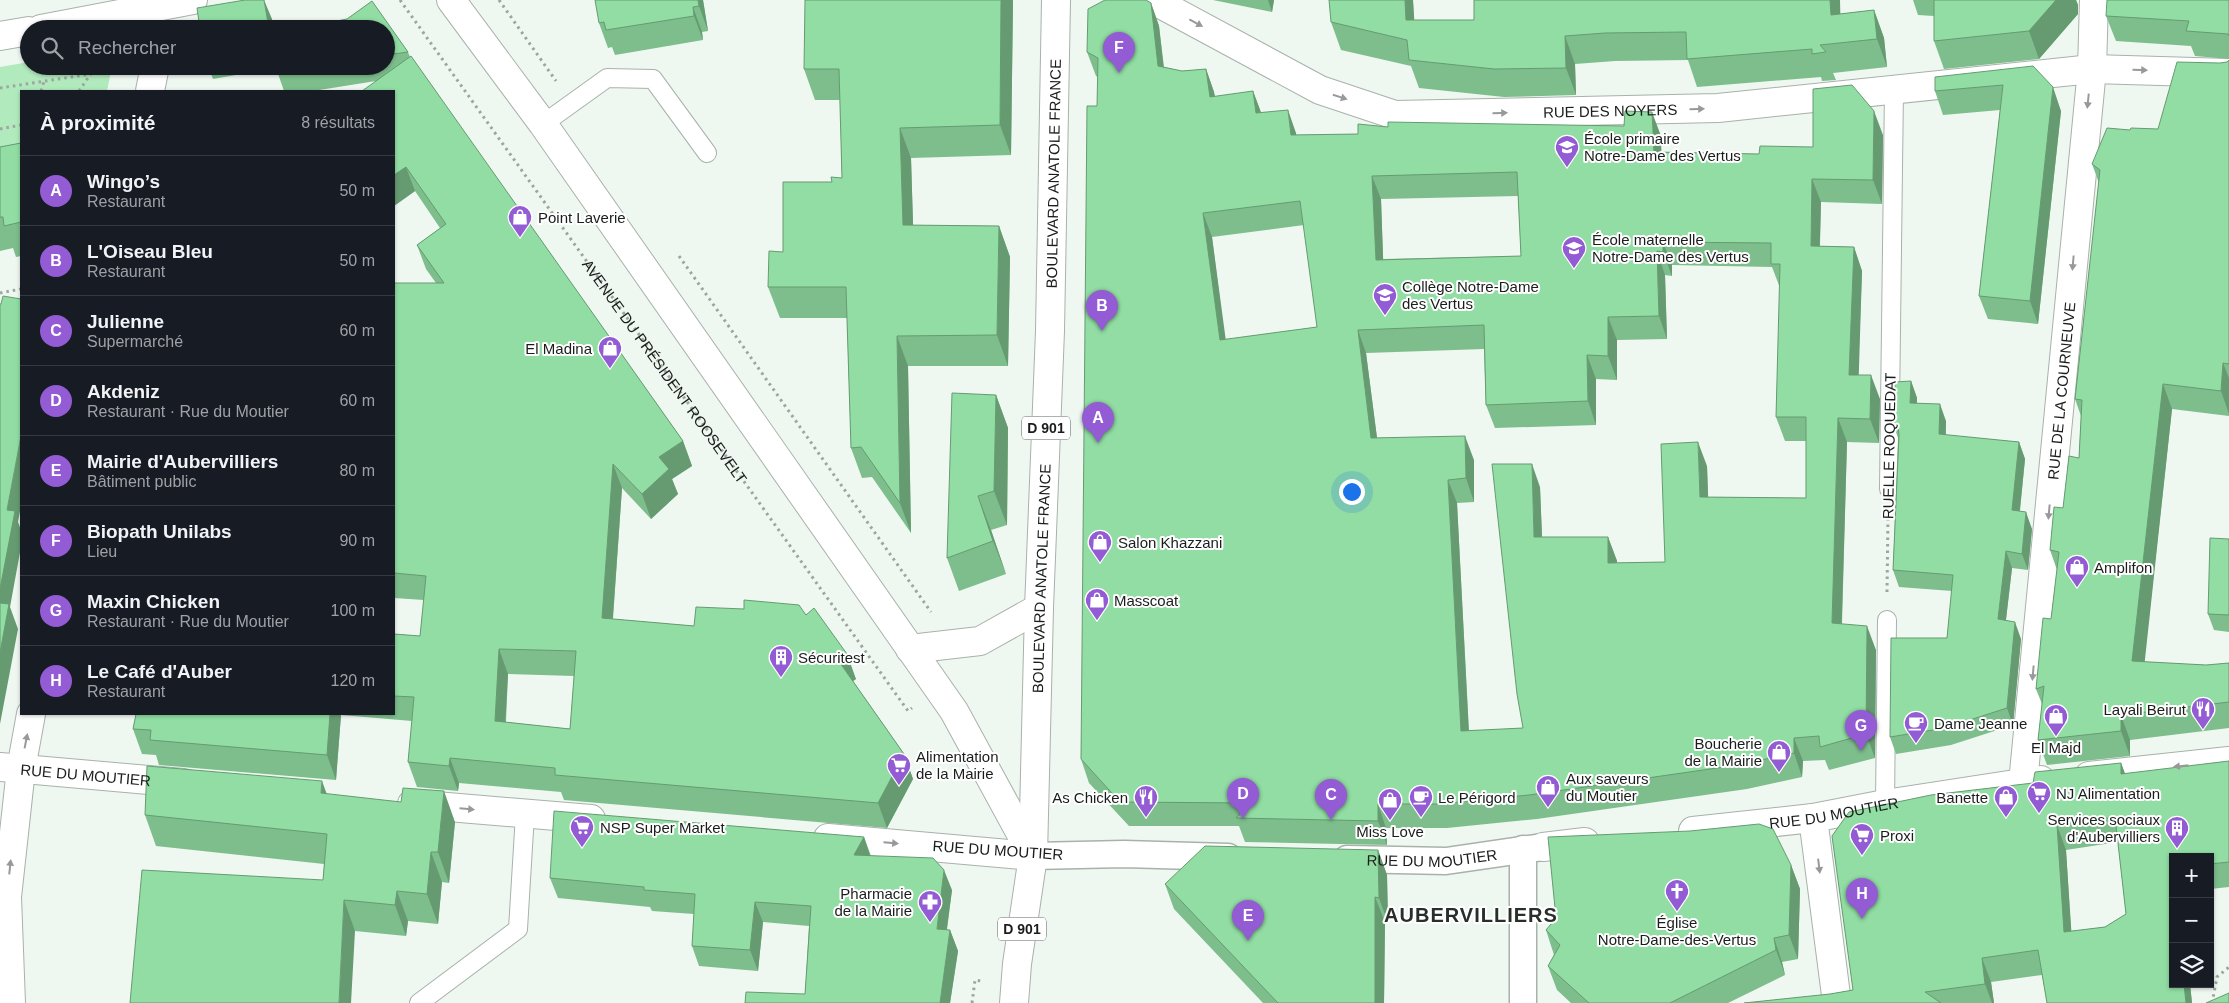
<!DOCTYPE html>
<html lang="fr">
<head>
<meta charset="utf-8">
<style>
	body { margin:0; font-family:Helvetica,sans-serif; background:#20242c; color:#f1f3f6 }
	.controls { position:absolute; right:15px; bottom:15px; display:grid; overflow:hidden; border-radius:0px; box-shadow:0 1px 4px #0004 }
	.controls button { width:45px; height:45px; display:grid; place-items:center; padding:0; border:0; border-bottom:1px solid #363941; background:#171b24; color:#f1f3f6; font:25px sans-serif }
	.you { position:absolute; left:1351px; top:491px; width:18px; height:18px; margin:-12px; border:4px solid #fff; border-radius:50%; background:#1a73e8; box-shadow:0 0 0 8px #1a73e833 }
	.badge { display:grid; place-items:center; width:32px; height:32px; border-radius:50%; background:#935bd4; color:#fff; font-size:16px; font-weight:700 }
	.pin { position:absolute; translate:-50% -41px; filter:drop-shadow(0 1px 2px #0008) }
	.pin::after { content:''; position:absolute; top:26px; width:18px; height:15px; background:inherit; clip-path:polygon(0 0,100% 0,50% 100%) }
	.list { margin:0; padding:0; list-style:none }
	h2 { display:flex; justify-content:space-between; align-items:center; height:65px; margin:0; padding:0 20px; font-size:21px }
	h2 small { font-size:16px; font-weight:400; color:#9ea1a6 }
	.list li { display:grid; grid-template-columns:32px 1fr auto; gap:15px; align-items:center; box-sizing:border-box; height:70px; padding:0 20px; border-top:1px solid #363941 }
	.list b { display:block; font-size:19px; white-space:nowrap }
	.list p { margin:0; font-size:16px; white-space:nowrap; color:#9ea1a6 }
	.list em { font-size:16px; font-style:normal; color:#9ea1a6 }
	.icon { flex:none; width:28px; height:28px; fill:none; stroke:currentColor; stroke-width:2; stroke-linecap:round; stroke-linejoin:round }
	.map { position:relative; flex:none; width:2229px; height:1003px; overflow:hidden }
	.search { position:absolute; background:#171b24; box-shadow:0 1px 4px #0004; left:20px; top:20px; width:375px; height:55px; display:flex; align-items:center; gap:12px; box-sizing:border-box; padding:0 18px; border-radius:28px; color:#9ea1a6; font-size:19px }
	.panel { position:absolute; background:#171b24; box-shadow:0 1px 4px #0004; left:20px; top:90px; width:375px; height:625px; border-radius:0px }
	.map>svg:first-child { display:block }
	.green { fill:#b1eabd }
	.lines { fill:none; stroke-linecap:round; stroke-linejoin:round }
	.service-casing { stroke:#a9b1ab; stroke-width:20 }
	.pedestrian-casing { stroke:#a9b1ab; stroke-width:29 }
	.minor-casing { stroke:#a9b1ab; stroke-width:30 }
	.secondary-casing { stroke:#a9b1ab; stroke-width:30 }
	.primary-casing { stroke:#a9b1ab; stroke-width:30 }
	.path { stroke:#9ea4a0; stroke-width:3; stroke-dasharray:2.5 4; stroke-linecap:butt }
	.service { stroke:#fff; stroke-width:18 }
	.pedestrian { stroke:#fff; stroke-width:26 }
	.minor { stroke:#fff; stroke-width:28 }
	.secondary { stroke:#fff; stroke-width:28 }
	.primary { stroke:#fff; stroke-width:28 }
	.wall { fill:#7dbe8c; fill-rule:evenodd }
	.shaded-wall { fill:#669b72 }
	.building { fill:#91dda3; stroke:#669b72; fill-rule:evenodd }
	.oneway { fill:#989998 }
	.labels { text-anchor:middle; dominant-baseline:central; stroke-width:4; stroke-linejoin:round; paint-order:stroke }
	.shield { fill:#fff; stroke:#5f615f; stroke-width:1 }
	.shield-label { font-size:14px; font-weight:bold; fill:#1a1d1b }
	.street-label { font-size:15px; fill:#1a1d1b; stroke:#fff }
	.poi-label { font-size:15px; fill:#1a1d1b; stroke:#fff; text-anchor:start }
	.district-label { font-size:20px; font-weight:bold; letter-spacing:1px; fill:#282e2a; stroke:#fff }
</style>
</head>
<body>
<div class="map">
<svg width="2229" height="1003" viewBox="0 0 2229 1003">
	<rect width="100%" height="100%" fill="#eff7f1"/>
	<!-- green -->
	<path class="green" d="M29 62V66H112L107 91H21V177L0 180V67Z"/>
	<g class="lines">
		<!-- service casing -->
		<g class="service-casing">
			<path id="service" d="M543 124 607 78 653 79 707 153
				M1889 489 1894 88
				M1885 804 1887 620
				M419 1003 518 929 525 814"/>
		</g>
		<!-- pedestrian casing -->
		<g class="pedestrian-casing">
			<g id="pedestrian">
				<path d="M1523 849V1003"/>
				<path d="M1033 856 1124 854 1228 857"/>
				<path id="s2" d="M1347 859 1446 861 1543 847"/>
			</g>
		</g>
		<!-- minor casing -->
		<g class="minor-casing">
			<g id="minor">
				<path id="s3" d="M1153 0 1320 90 1395 115 1718 108 2092 69 2229 73"/>
				<path d="M41 29 193 0"/>
				<path d="M0 36 29 31"/>
				<path d="M150 91 155 66"/>
				<path d="M2089 776 2229 761"/>
				<path id="s4" d="M2023 783 2092 69 2094 0"/>
				<path d="M1813 818 1837 1003"/>
				<path id="s5" d="M1693 831 1813 818 1885 804 2041 780"/>
				<path d="M1543 847 1585 842"/>
				<path d="M11 1003 7 897 21 769 31 714"/>
			</g>
		</g>
		<!-- secondary casing -->
		<g class="secondary-casing">
			<g id="secondary">
				<path d="M451 0 543 124 954 711 1033 856"/>
				<path d="M910 649 980 641 1039 608"/>
				<path id="s6" d="M0 767 183 783"/>
				<path d="M412 804 591 819"/>
				<path d="M828 838 1033 856"/>
			</g>
		</g>
		<!-- primary casing -->
		<g class="primary-casing">
			<g id="primary">
				<path id="s7" d="M1014 1003 1017 964 1033 856 1039 608 1050 331 1056 0"/>
			</g>
		</g>
		<!-- path -->
		<g class="path">
			<path id="s1" d="M400 0 908 711 912 708"/>
			<path d="M499 0 556 81"/>
			<path d="M0 88 91 74"/>
			<path d="M41 91 44 81"/>
			<path d="M79 91 96 66"/>
			<path d="M0 129 21 125"/>
			<path d="M679 256 931 612"/>
			<path d="M0 293 21 289"/>
			<path d="M1887 592 1888 515"/>
			<path d="M972 1003 975 980 981 981"/>
			<path d="M2212 1003 2217 977 2229 967"/>
		</g>
		<!-- service -->
		<use href="#service" class="service"/>
		<!-- pedestrian -->
		<use href="#pedestrian" class="pedestrian"/>
		<!-- minor -->
		<use href="#minor" class="minor"/>
		<!-- secondary -->
		<use href="#secondary" class="secondary"/>
		<!-- primary -->
		<use href="#primary" class="primary"/>
	</g>
	<!-- wall -->
	<path class="wall" d="M703 0 708 31 702 32 703 40 615 55 612 47 608 48 599 23Z
		M1013 0 1011 155 911 158 913 225 999 226 1010 257 1008 366H908L911 533 872 477 862 478 851 448 847 318H780L768 287 783 252 832 182 842 178 840 100H815L804 69Z
		M1213 0H1274L1272 12Z
		M1413 0 1414 20H1474V0H1840V14L1874 10 1884 38 1887 67 1833 73 1836 80 1822 81 1821 77 1697 87 1688 60 1615 61 1575 64 1576 95 1504 97 1419 88 1411 66 1341 50 1331 22Z
		M1913 0H2076L2078 5V14L2039 59 1944 69 1934 41V16L1918 15Z
		M2229 0V59L2195 56 2191 46 2116 41 2106 16Z
		M1151 3 1159 26 1164 67 1182 71 1206 69 1214 92 1215 97 1253 91 1261 113 1296 133V135L1358 134 1388 127 1661 136V152L1759 154 1813 147 1883 135 1882 204 1821 202 1820 246 1854 247 1862 271 1858 375 1880 399 1879 443 1847 442 1842 624 1876 650 1875 758 1829 770 1825 760 1803 761 1802 777 1747 789 1537 819 1447 828H1386L1387 845 1245 842 1239 826H1129L1089 783 1081 759 1098 77 1096 76 1087 52ZM1518 196 1521 256 1383 259 1381 199ZM1304 225 1317 327 1225 340 1212 237ZM1672 265 1772 267 1780 288 1776 417 1785 441H1806V498L1708 497 1707 466 1665 562 1617 563V561L1608 537H1542L1540 487 1523 728 1469 731 1457 503 1474 502V460L1377 438 1366 353 1484 349 1486 405 1495 428 1596 425V379L1617 380V340L1667 339 1665 275 1672 276Z
		M386 29 408 52 410 57 683 441 692 466 672 479 678 494 651 519 622 488 613 619 694 626 806 615 856 679 853 681 904 754 913 779 887 828 564 800 561 792 459 783 458 791 417 787 408 762 412 721 341 715 336 780 159 765 156 755 142 754 133 729 136 714H394V634L420 636 424 600 394 598V283H436L426 269 417 245 440 228 415 191 394 206V91L376 81 313 91H284L276 68 213 79 208 66H386ZM508 674 574 676 570 729 506 722Z
		M2229 60V416L2172 409 2144 662 2206 665 2229 663V728L2130 740V756L2047 765 2038 740 2042 704 2036 689 2051 619 2057 570 2050 550 2079 458 2081 416 2075 399 2099 183 2092 164 2130 130 2158 129 2220 63 2227 62Z
		M2033 66 2061 111 2038 324 1988 319 1979 296 2000 110 1943 115 1935 91Z
		M21 143V256L16 257 13 248 0 251V147Z
		M1911 381 1917 398V403L1946 421V435L2019 442 2025 459 2020 511 2032 529 2028 570 2012 568 2006 620 2021 639 2013 725 1951 745 1896 754 1890 737 1947 638 1952 591 1899 587 1893 570 1898 438 1894 426Z
		M996 395 1008 428 1007 525 991 530 1006 574 959 591 947 558Z
		M2229 539V632L2214 630 2208 614Z
		M2229 761V887L2210 889V857H2173V984H2190L2192 1003H2047L2042 975 1991 982 1994 1003H1744L1830 994 1853 990 2033 783 2121 763 2125 774ZM2118 842 2126 914 2105 927 2071 931 2066 850Z
		M326 794 455 822 449 883 442 882 438 924 408 921 406 936 355 931 323 880 324 864 156 846 145 815Z
		M864 837 871 856 952 890 947 930H950L958 951 950 1003H745L805 994 809 926 763 922 758 971 699 966 692 946 694 914 652 911 650 907 558 898 550 878Z
		M1378 850 1387 875 1388 923 1385 922 1384 1003H1263L1174 909 1165 884Z
		M1791 865 1800 889 1798 959 1782 962 1785 975 1728 1003H1571L1557 990 1548 966 1554 955 1546 930Z"/>
	<!-- shaded-wall -->
	<path class="shaded-wall" d="M264 0 272 19 273 29H269Z
		M698 0H703L708 31 699 6Z
		M1001 0H1013L1011 155 1000 125Z
		M1268 0H1274L1272 12Z
		M1405 0H1413L1416 47 1406 20Z
		M1830 0H1840L1841 43 1831 15Z
		M2056 0H2076L2078 5V14L2039 59 2029 31Z
		M1151 3 1159 26 1166 89 1158 66Z
		M693 7 702 32 703 40 694 16Z
		M1874 10 1884 38 1887 67 1877 39Z
		M1565 36 1575 64 1576 95 1566 68Z
		M1206 69 1214 92 1219 121 1210 97Z
		M2053 87 2061 111 2038 324 2030 301Z
		M1253 91 1262 115 1256 113Z
		M1288 110 1296 133 1300 159 1291 135Z
		M1874 111 1883 135 1882 204 1873 180Z
		M1652 112 1661 136 1662 176 1654 152Z
		M900 128 911 158 914 256 903 225Z
		M406 167 415 191 394 206V175Z
		M1372 176 1381 199 1384 283 1376 260Z
		M1812 179 1821 202 1819 270 1811 246Z
		M1203 213 1212 237 1229 364 1220 340Z
		M999 226 1010 257 1008 366 997 335Z
		M1663 242 1672 265V276L1663 252Z
		M1854 247 1862 271 1858 399 1849 375Z
		M1657 251 1665 275 1667 339 1659 316Z
		M1608 317 1617 340V380L1608 356Z
		M1358 330 1366 353 1380 461 1371 438Z
		M897 336 908 366 911 533 900 503Z
		M1587 355 1596 379V425L1588 401Z
		M2223 363 2229 378V414L2221 391Z
		M1871 375 1880 399 1879 443 1870 419Z
		M1911 381 1917 398 1916 420 1910 403Z
		M2163 384 2172 409 2142 687 2132 661Z
		M996 395 1008 428 1007 525 994 491Z
		M1940 404 1946 421 1945 451 1939 434Z
		M1838 418 1847 442 1841 647 1832 623Z
		M21 436V506L18 522 21 530V547L10 607 18 629 0 724V589L7 510Z
		M1465 436 1474 460V502L1466 478Z
		M683 441 692 466 672 479 678 494 651 519 642 494 659 457Z
		M1698 442 1707 466 1709 520 1700 497Z
		M2019 442 2025 459 2018 527 2012 510Z
		M613 464 622 488 611 643 602 618Z
		M1532 464 1540 487 1543 561 1534 537Z
		M1448 480 1457 503 1470 755 1461 731Z
		M978 496 991 530 1006 574 993 541Z
		M2026 512 2032 529 2028 570 2022 554Z
		M1608 537 1617 561V587L1608 563Z
		M2006 551 2012 568 2004 636 1998 619Z
		M2015 622 2021 639 2013 725 2007 708Z
		M1867 626 1876 650 1875 758 1866 734Z
		M499 649 508 674 504 746 495 721Z
		M847 654 856 679 847 685 838 660Z
		M330 714H341V715L336 780 327 755Z
		M2121 715 2130 740V756L2121 731Z
		M1794 738 1803 761 1802 777 1794 753Z
		M904 754 913 779 887 828 878 803Z
		M450 758 459 783 458 791 449 766Z
		M2121 763 2130 787 2121 774Z
		M322 781 333 811 321 793Z
		M444 791 455 822 449 883 438 852Z
		M1378 804 1386 828 1387 845 1378 821Z
		M2057 825 2066 850 2073 956 2064 932Z
		M864 837 871 858 854 855Z
		M1378 850 1387 875 1388 923 1379 898Z
		M431 852 442 882 438 924 427 894Z
		M1791 865 1800 889 1798 959 1789 935Z
		M2170 869 2173 877V893Z
		M944 870 952 890 944 949 937 929Z
		M397 891 408 921 406 936 395 905Z
		M1375 897 1385 922 1384 1003H1375Z
		M344 900 355 931 351 1003H339Z
		M755 902 763 922 758 971 750 950Z
		M950 930 958 951 950 1003H940Z
		M1774 938 1782 962 1785 975 1776 950Z
		M1982 958 1991 982 1994 1003H1992L1985 984Z
		M2184 984H2190L2192 1003H2186Z"/>
	<!-- building -->
	<path class="building" d="M245 0H264L269 29H200L197 8Z
		M595 0H698L699 6 693 7 694 16 606 30 604 22 599 23Z
		M805 0H1001L1000 125 900 128 903 225 999 226 997 335 897 336 900 503 861 447 851 448 846 287H768L769 251 783 252V182H832L831 177 842 178 839 69H804Z
		M1105 0H1146L1151 3 1158 66 1182 71 1206 69 1210 97 1253 91 1256 113 1288 110 1291 135 1358 134V124L1388 127V122L1624 126 1625 111 1652 112 1654 152 1759 154 1760 146 1813 147V89L1852 85 1874 111 1873 180 1812 179 1811 246 1854 247 1849 375H1871L1870 419 1838 418 1832 623 1867 626 1866 734 1820 747 1819 736 1794 738V753L1738 765 1529 795 1439 804H1378V821L1236 818 1252 803 1120 802 1081 759 1087 106H1097L1098 58 1087 52 1088 9ZM1517 172 1521 256 1376 260 1372 176ZM1300 201 1317 327 1220 340 1203 213ZM1663 242 1771 243V264H1780L1776 417H1806V498L1700 497 1698 442 1661 444 1665 562 1608 563V537H1534L1532 464H1492L1517 694 1523 728 1461 731 1448 480 1466 478 1465 436 1371 438 1358 330 1484 325 1486 405 1588 401 1587 355 1608 356V317L1659 316 1657 251 1663 252Z
		M1329 0H1405L1406 20H1474V0H1830L1831 15 1874 10 1877 39 1820 45 1826 52 1812 54V49L1687 59 1686 32 1605 33 1565 36 1566 68 1494 69 1409 60 1407 40 1331 22Z
		M1934 0H2056L2029 31 1934 41Z
		M2107 0H2229V36L2228 34 2186 31 2189 21 2106 16Z
		M372 1 408 52 386 55V29H296L347 19Z
		M411 56 683 441 659 457 669 469 642 494 613 464 602 618 694 626 696 607 744 609V600L799 605 806 615 814 608 847 654 838 660 904 754 878 803 555 775V768L450 758 449 766 408 762 414 697 394 696V634L420 636 426 576 394 573V283H444L417 245 446 224 406 167 394 175V91H362ZM499 649 576 651 570 729 495 721Z
		M2229 60V364L2223 363 2221 391 2163 384 2132 661 2206 665 2229 663V702L2121 715V731L2038 740 2044 686 2036 689 2043 618 2051 619 2059 552 2050 550 2054 507 2063 508 2069 456 2079 458 2082 400 2075 399 2100 170 2092 164 2107 128 2130 130 2131 128 2158 129 2177 62 2220 63 2227 62Z
		M276 66H319L278 73Z
		M2033 66 2053 87 2030 301 1979 296 2003 85 1935 91V77Z
		M21 143V222L4 226 3 217H0V147Z
		M3 296 21 299V436L7 510 15 511 0 589V304H1Z
		M1911 381 1910 403 1940 404 1939 434 2019 442 2012 510 2026 512 2022 554 2006 551 1998 619 2015 622 2007 708 1945 728 1890 737 1891 638H1947L1953 575 1893 570 1899 435 1898 426H1894L1895 382Z
		M952 393 996 395 994 491 978 496 993 541 947 558Z
		M2210 538 2229 539V615L2208 614Z
		M0 603 9 604 0 653Z
		M136 714H330L327 755 150 740 151 730 133 729Z
		M2229 761V862L2210 864V857H2173V868L2170 869 2173 893V984H2184L2186 1003H2047L2038 950 1982 958 1985 984 1925 992 1941 1003H1744L1830 994 1853 990 1832 836 1849 812 1931 795 2033 783 2035 772 2121 763V774ZM2115 817 2126 914 2105 927 2064 932 2057 825Z
		M147 766 322 781 321 793 401 802 403 788 444 791 438 852H431L427 894 397 891 395 905 344 900 339 1003H130L142 870 323 880 327 834 145 815Z
		M554 811 864 837 854 855 933 858 944 870 937 929 950 930 940 1003H745L746 992 805 994 811 906 755 902 750 950 692 946 695 894 644 890V887L550 878Z
		M1759 824 1773 829 1791 865 1789 935 1774 938 1776 950 1670 1003H1589L1548 966 1560 945 1546 930 1556 918 1548 837 1690 831Z
		M1205 846 1378 850 1379 898 1375 897V1003H1278L1165 884Z
		M2229 993V1003H2206Z"/>
	<!-- one-way arrows -->
	<defs><path id="oneway-solid" d="M-6-.8H1V-3.2L6.5 0L1 3.2V.8H-6Z" transform="scale(1.25)"/></defs>
	<g class="oneway">
		<use href="#oneway-solid" transform="translate(1196 23) rotate(28)"/>
		<use href="#oneway-solid" transform="translate(2140 70) rotate(2)"/>
		<use href="#oneway-solid" transform="translate(1340 97) rotate(18)"/>
		<use href="#oneway-solid" transform="translate(2088 101) rotate(96)"/>
		<use href="#oneway-solid" transform="translate(1697 109) rotate(-1)"/>
		<use href="#oneway-solid" transform="translate(1500 113) rotate(-1)"/>
		<use href="#oneway-solid" transform="translate(2073 263) rotate(95)"/>
		<use href="#oneway-solid" transform="translate(2049 512) rotate(95)"/>
		<use href="#oneway-solid" transform="translate(2033 673) rotate(95)"/>
		<use href="#oneway-solid" transform="translate(26 741) rotate(-79)"/>
		<use href="#oneway-solid" transform="translate(2181 766) rotate(174)"/>
		<use href="#oneway-solid" transform="translate(467 809) rotate(5)"/>
		<use href="#oneway-solid" transform="translate(891 843) rotate(5)"/>
		<use href="#oneway-solid" transform="translate(1819 866) rotate(83)"/>
		<use href="#oneway-solid" transform="translate(10 867) rotate(-84)"/>
	</g>
	<!-- icons -->
	<defs>
		<g id="school-pin" transform="scale(1.25)"><path d="M0 17L-7.5 6A9.5 9.5 0 1 1 7.5 6Z" fill="#935bd4" stroke="#fff"/><path d="M0-5L7-2L0 1L-7-2ZM-4 1L0 2.5L4 1V4Q0 6-4 4Z" fill="#fff"/></g>
		<g id="shop-pin" transform="scale(1.25)"><path d="M0 17L-7.5 6A9.5 9.5 0 1 1 7.5 6Z" fill="#935bd4" stroke="#fff"/><path d="M-5-2.5h2.3a2.7 3.5 0 0 1 5.4 0H5L5.5 6h-11ZM-1.5-2.5h3a1.5 2.3 0 0 0-3 0Z" fill="#fff"/></g>
		<g id="building-pin" transform="scale(1.25)"><path d="M0 17L-7.5 6A9.5 9.5 0 1 1 7.5 6Z" fill="#935bd4" stroke="#fff"/><path d="M-4-6H4V6H1V3H-1V6H-4ZM-2.5-4.3h1.7v1.8h-1.7ZM.8-4.3h1.7v1.8H.8ZM-2.5-1h1.7V.8h-1.7ZM.8-1h1.7V.8H.8Z" fill="#fff"/></g>
		<g id="restaurant-pin" transform="scale(1.25)"><path d="M0 17L-7.5 6A9.5 9.5 0 1 1 7.5 6Z" fill="#935bd4" stroke="#fff"/><path d="M-5-6h1v4h1v-4h1v4h1v-4h1v5L-1.5 .5V6h-2V.5L-5-1ZM5-6V6H3V1.5H1.5Q1.5-4 5-6Z" fill="#fff"/></g>
		<g id="cafe-pin" transform="scale(1.25)"><path d="M0 17L-7.5 6A9.5 9.5 0 1 1 7.5 6Z" fill="#935bd4" stroke="#fff"/><path d="M-5.5-4.5H6V0H3Q3 3.5 0 3.5H-2.5Q-5.5 3.5-5.5 0ZM3-3.2v2h1.7v-2ZM-6 4.5H4V6H-6Z" fill="#fff"/></g>
		<g id="supermarket-pin" transform="scale(1.25)"><path d="M0 17L-7.5 6A9.5 9.5 0 1 1 7.5 6Z" fill="#935bd4" stroke="#fff"/><path d="M-6-5.5h2.5l.6 2H6L4.5 2H-2.5L-4.4-4H-6ZM-1.5 3.2a1.3 1.3 0 1 0 .1 0ZM3 3.2a1.3 1.3 0 1 0 .1 0Z" fill="#fff"/></g>
		<g id="church-pin" transform="scale(1.25)"><path d="M0 17L-7.5 6A9.5 9.5 0 1 1 7.5 6Z" fill="#935bd4" stroke="#fff"/><path d="M-1.2-6h2.4v3.5h3.3v2.4h-3.3V6h-2.4V-.1h-3.3v-2.4h3.3Z" fill="#fff"/></g>
		<g id="pharmacy-pin" transform="scale(1.25)"><path d="M0 17L-7.5 6A9.5 9.5 0 1 1 7.5 6Z" fill="#935bd4" stroke="#fff"/><path d="M-2-6h4v4h4v4h-4v4h-4v-4h-4v-4h4Z" fill="#fff"/></g>
	</defs>
	<g fill-rule="evenodd">
		<use href="#school-pin" x="1567" y="147"/>
		<use href="#shop-pin" x="520" y="217"/>
		<use href="#school-pin" x="1574" y="248"/>
		<use href="#school-pin" x="1385" y="295"/>
		<use href="#shop-pin" x="610" y="348"/>
		<use href="#shop-pin" x="1100" y="542"/>
		<use href="#shop-pin" x="2077" y="567"/>
		<use href="#shop-pin" x="1097" y="600"/>
		<use href="#building-pin" x="781" y="657"/>
		<use href="#restaurant-pin" x="2203" y="709"/>
		<use href="#shop-pin" x="2056" y="716"/>
		<use href="#cafe-pin" x="1916" y="723"/>
		<use href="#shop-pin" x="1779" y="752"/>
		<use href="#supermarket-pin" x="899" y="765"/>
		<use href="#shop-pin" x="1548" y="787"/>
		<use href="#supermarket-pin" x="2039" y="793"/>
		<use href="#restaurant-pin" x="1146" y="797"/>
		<use href="#cafe-pin" x="1421" y="797"/>
		<use href="#shop-pin" x="2006" y="797"/>
		<use href="#shop-pin" x="1390" y="800"/>
		<use href="#supermarket-pin" x="582" y="827"/>
		<use href="#building-pin" x="2177" y="828"/>
		<use href="#supermarket-pin" x="1862" y="835"/>
		<use href="#church-pin" x="1677" y="891"/>
		<use href="#pharmacy-pin" x="930" y="902"/>
	</g>
	<g class="labels">
		<!-- shield labels -->
		<g class="shield">
			<rect x="1022" y="416.5" width="48" height="23" rx="4"/>
			<rect x="998" y="917.5" width="48" height="23" rx="4"/>
		</g>
		<g class="shield-label">
			<text x="1046" y="428">D 901</text>
			<text x="1022" y="929">D 901</text>
		</g>
		<!-- street labels -->
		<g class="street-label">
			<text stroke="none"><textPath href="#s3" startOffset="484">RUE DES NOYERS</textPath></text>
			<text stroke="none"><textPath href="#s7" startOffset="831">BOULEVARD ANATOLE FRANCE</textPath></text>
			<text stroke="none"><textPath href="#s1" startOffset="456">AVENUE DU PRÉSIDENT ROOSEVELT</textPath></text>
			<text stroke="none"><textPath href="#s4" startOffset="394">RUE DE LA COURNEUVE</textPath></text>
			<text transform="translate(1889 446) rotate(-89)">RUELLE ROQUEDAT</text>
			<text stroke="none"><textPath href="#s7" startOffset="426">BOULEVARD ANATOLE FRANCE</textPath></text>
			<text stroke="none"><textPath href="#s6" startOffset="86">RUE DU MOUTIER</textPath></text>
			<text stroke="none"><textPath href="#s5" startOffset="142">RUE DU MOUTIER</textPath></text>
			<text transform="translate(998 850) rotate(4)">RUE DU MOUTIER</text>
			<text stroke="none"><textPath href="#s2" startOffset="85">RUE DU MOUTIER</textPath></text>
		</g>
		<!-- poi labels -->
		<g class="poi-label">
			<text x="1584" y="138">École primaire<tspan x="1584" dy="17">Notre-Dame des Vertus</tspan></text>
			<text x="538" y="217">Point Laverie</text>
			<text x="1592" y="239">École maternelle<tspan x="1592" dy="17">Notre-Dame des Vertus</tspan></text>
			<text x="1402" y="286">Collège Notre-Dame<tspan x="1402" dy="17">des Vertus</tspan></text>
			<text x="592" y="348" text-anchor="end">El Madina</text>
			<text x="1118" y="542">Salon Khazzani</text>
			<text x="2094" y="567">Amplifon</text>
			<text x="1114" y="600">Masscoat</text>
			<text x="798" y="657">Sécuritest</text>
			<text x="2186" y="709" text-anchor="end">Layali Beirut</text>
			<text x="1934" y="723">Dame Jeanne</text>
			<text x="1762" y="743" text-anchor="end">Boucherie<tspan x="1762" dy="17">de la Mairie</tspan></text>
			<text x="2056" y="747" text-anchor="middle">El Majd</text>
			<text x="916" y="756">Alimentation<tspan x="916" dy="17">de la Mairie</tspan></text>
			<text x="1566" y="778">Aux saveurs<tspan x="1566" dy="17">du Moutier</tspan></text>
			<text x="2056" y="793">NJ Alimentation</text>
			<text x="1128" y="797" text-anchor="end">As Chicken</text>
			<text x="1438" y="797">Le Périgord</text>
			<text x="1988" y="797" text-anchor="end">Banette</text>
			<text x="2160" y="819" text-anchor="end">Services sociaux<tspan x="2160" dy="17">d'Aubervilliers</tspan></text>
			<text x="600" y="827">NSP Super Market</text>
			<text x="1390" y="831" text-anchor="middle">Miss Love</text>
			<text x="1880" y="835">Proxi</text>
			<text x="912" y="893" text-anchor="end">Pharmacie<tspan x="912" dy="17">de la Mairie</tspan></text>
			<text x="1677" y="922" text-anchor="middle">Église<tspan x="1677" dy="17">Notre-Dame-des-Vertus</tspan></text>
		</g>
		<!-- district labels -->
		<g class="district-label">
			<text x="1471" y="915">AUBERVILLIERS</text>
		</g>
	</g>
</svg>
<div class="controls">
<button>+</button>
<button>−</button>
<button><svg class="icon" aria-label="layers" viewBox="0 0 24 24"><path d="M12 4l9 5-9 5-9-5zM3 14l9 5 9-5"/></svg></button>
</div>
<div class="you"></div>
<div class="pin badge" style="left:1098px;top:443px">A</div>
<div class="pin badge" style="left:1102px;top:331px">B</div>
<div class="pin badge" style="left:1331px;top:820px">C</div>
<div class="pin badge" style="left:1243px;top:819px">D</div>
<div class="pin badge" style="left:1248px;top:941px">E</div>
<div class="pin badge" style="left:1119px;top:73px">F</div>
<div class="pin badge" style="left:1861px;top:751px">G</div>
<div class="pin badge" style="left:1862px;top:919px">H</div>
<div class="search"><svg class="icon" aria-label="search" viewBox="0 0 24 24"><circle cx="10" cy="10" r="6"/><path d="M15 15l6 6"/></svg>Rechercher</div>
<section class="panel">
<h2>À proximité<small>8 résultats</small></h2>
<ul class="list">
<li><span class="badge">A</span><div><b>Wingo’s</b><p>Restaurant</p></div><em>50 m</em></li>
<li><span class="badge">B</span><div><b>L'Oiseau Bleu</b><p>Restaurant</p></div><em>50 m</em></li>
<li><span class="badge">C</span><div><b>Julienne</b><p>Supermarché</p></div><em>60 m</em></li>
<li><span class="badge">D</span><div><b>Akdeniz</b><p>Restaurant · Rue du Moutier</p></div><em>60 m</em></li>
<li><span class="badge">E</span><div><b>Mairie d'Aubervilliers</b><p>Bâtiment public</p></div><em>80 m</em></li>
<li><span class="badge">F</span><div><b>Biopath Unilabs</b><p>Lieu</p></div><em>90 m</em></li>
<li><span class="badge">G</span><div><b>Maxin Chicken</b><p>Restaurant · Rue du Moutier</p></div><em>100 m</em></li>
<li><span class="badge">H</span><div><b>Le Café d'Auber</b><p>Restaurant</p></div><em>120 m</em></li>
</ul>
</section>
</div>
</body>
</html>
